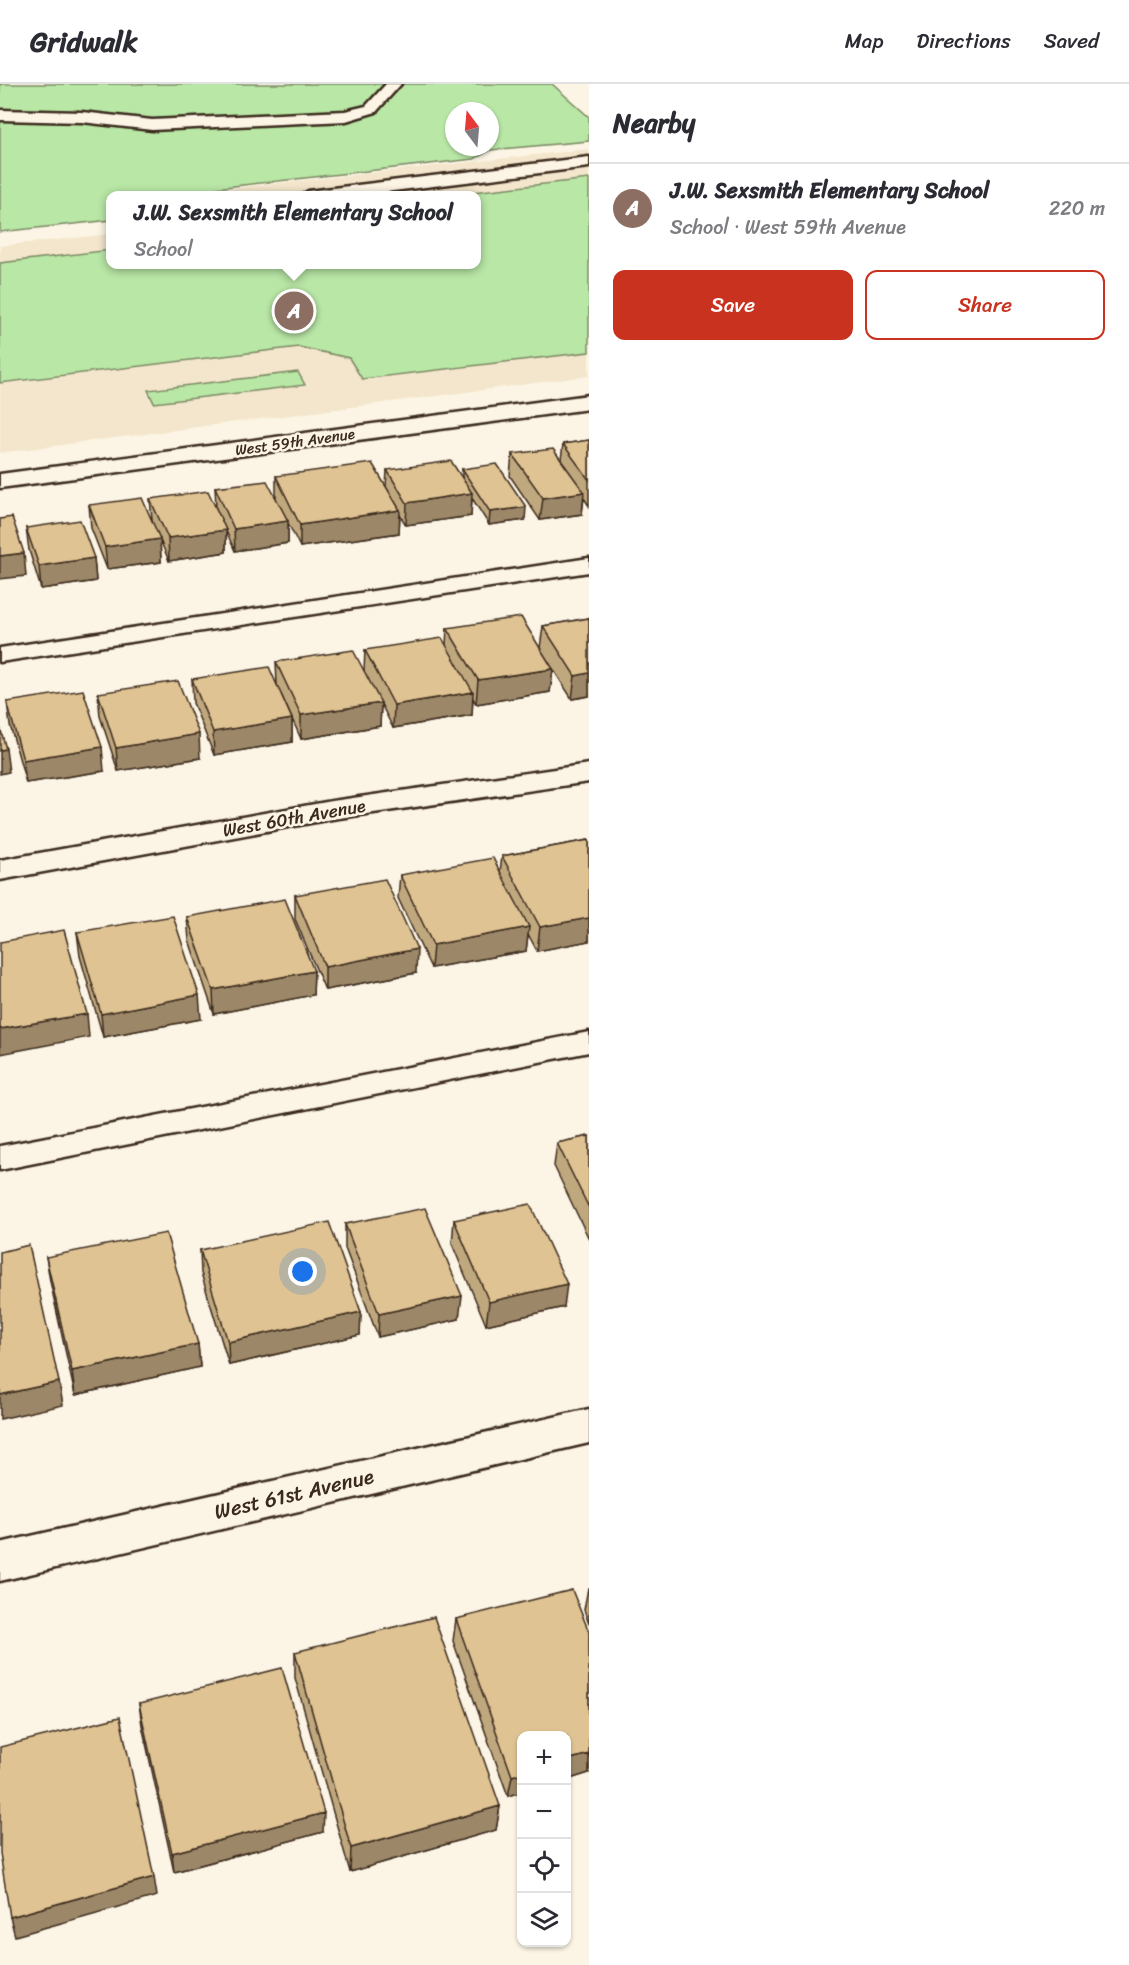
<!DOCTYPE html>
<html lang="en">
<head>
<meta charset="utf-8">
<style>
	body { margin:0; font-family:Sriracha,sans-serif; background:#f7f7f7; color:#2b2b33 }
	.controls { position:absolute; right:18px; bottom:18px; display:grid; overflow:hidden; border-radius:12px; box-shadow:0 2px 4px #0004 }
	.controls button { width:54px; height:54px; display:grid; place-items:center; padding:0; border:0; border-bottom:2px solid #e1e1e2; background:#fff; color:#2b2b33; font:30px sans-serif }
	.compass { position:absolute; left:445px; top:18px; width:54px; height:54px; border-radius:50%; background:#fff; box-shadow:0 2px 4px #0004; rotate:344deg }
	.you { position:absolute; left:303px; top:1188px; width:21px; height:21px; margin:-15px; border:4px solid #fff; border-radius:50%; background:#1a73e8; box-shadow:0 0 0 9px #1a73e833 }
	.badge { display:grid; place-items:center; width:39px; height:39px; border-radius:50%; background:#c8321e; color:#fff; font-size:20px; font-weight:700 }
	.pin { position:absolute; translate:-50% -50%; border:3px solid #fff; box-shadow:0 2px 6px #0006 }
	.popup { position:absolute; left:106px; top:107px; width:375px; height:78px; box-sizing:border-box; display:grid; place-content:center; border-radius:12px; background:#fff; filter:drop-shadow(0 2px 4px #0005); font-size:20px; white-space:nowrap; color:#7c7c81 }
	.popup b { font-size:22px; color:#2b2b33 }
	.popup::after { content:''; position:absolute; left:50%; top:100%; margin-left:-12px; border:12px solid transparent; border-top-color:#fff }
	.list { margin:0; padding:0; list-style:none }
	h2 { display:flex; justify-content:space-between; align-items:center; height:78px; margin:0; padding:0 24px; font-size:26px }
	h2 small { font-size:20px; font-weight:400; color:#7c7c81 }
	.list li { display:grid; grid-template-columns:39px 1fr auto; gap:18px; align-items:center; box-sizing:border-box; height:90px; padding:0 24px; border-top:2px solid #e1e1e2 }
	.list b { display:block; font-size:22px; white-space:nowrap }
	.list p { margin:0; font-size:20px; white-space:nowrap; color:#7c7c81 }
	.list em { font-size:20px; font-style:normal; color:#7c7c81 }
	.actions { display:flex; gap:12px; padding:18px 24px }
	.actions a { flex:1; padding:14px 0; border:2px solid #c8321e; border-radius:12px; text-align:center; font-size:21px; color:#c8321e }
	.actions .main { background:#c8321e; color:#fff }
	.icon { flex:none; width:33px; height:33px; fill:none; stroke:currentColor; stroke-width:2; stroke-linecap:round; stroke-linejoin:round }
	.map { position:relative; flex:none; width:589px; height:1881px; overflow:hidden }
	header { display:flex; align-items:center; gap:36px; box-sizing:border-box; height:84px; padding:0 30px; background:#fff; border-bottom:2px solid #e1e1e2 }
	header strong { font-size:28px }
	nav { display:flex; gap:33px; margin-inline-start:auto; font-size:21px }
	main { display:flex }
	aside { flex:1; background:#fff }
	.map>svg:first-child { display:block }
	.built { fill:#f3e6cc }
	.green { fill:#b9e7a6; stroke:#7a8862; stroke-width:1.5; fill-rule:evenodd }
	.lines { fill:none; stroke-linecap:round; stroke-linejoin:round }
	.lane-casing { stroke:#3b2a1e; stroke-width:5 }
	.street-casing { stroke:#3b2a1e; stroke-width:5 }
	.lane { fill:#fcf5e5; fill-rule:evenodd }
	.street { fill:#fcf5e5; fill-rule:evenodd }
	.wall { fill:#c0a87e; stroke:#3b2a1e; stroke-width:1.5 }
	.shaded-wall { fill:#9c8867; stroke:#3b2a1e; stroke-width:1.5 }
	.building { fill:#dfc393; stroke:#3b2a1e; stroke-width:1.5 }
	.labels { text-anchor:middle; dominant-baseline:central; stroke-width:5; stroke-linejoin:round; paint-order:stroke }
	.far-street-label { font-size:15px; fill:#3b2a1e; stroke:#fcf5e5 }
	.street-label { font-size:18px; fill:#3b2a1e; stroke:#fcf5e5 }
	.near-street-label { font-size:21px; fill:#3b2a1e; stroke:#fcf5e5 }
</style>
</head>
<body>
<header>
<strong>Gridwalk</strong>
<nav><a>Map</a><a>Directions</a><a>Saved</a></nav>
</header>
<main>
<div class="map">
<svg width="589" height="1881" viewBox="0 0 589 1881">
	<rect width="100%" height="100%" fill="#fcf5e5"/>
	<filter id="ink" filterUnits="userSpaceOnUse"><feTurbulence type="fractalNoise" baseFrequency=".0167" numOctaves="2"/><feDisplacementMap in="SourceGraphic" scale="12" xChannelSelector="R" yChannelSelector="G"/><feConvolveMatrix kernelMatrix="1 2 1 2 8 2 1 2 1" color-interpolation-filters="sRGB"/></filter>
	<g filter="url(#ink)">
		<!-- built -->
		<path class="built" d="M589 65V292L0 369V162L111 150V180H477V112H219L215 106Z"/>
		<!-- green -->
		<path class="green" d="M0 0H552L589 33V57L491 66 474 75 216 104 204 111 111 112V136L0 148ZM454 27H490V63H454Z
			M589 95V268L362 295 349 274 299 263 0 299V179L111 166V180H477V112L446 111Z
			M298 288 305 301 154 319 148 306Z"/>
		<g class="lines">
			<!-- lane casing -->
			<g class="lane-casing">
				<path id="lane" d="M386 0H401L376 28 346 37 152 46 82 38 0 36V26L82 28 152 36 345 27 366 22Z
					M589 73V83L352 112H300L308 107Z
					M589 474V488L0 578V564Z
					M589 948V968L0 1086V1062Z"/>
			</g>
			<!-- street casing -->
			<g class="street-casing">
				<path id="street" d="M589 311V325L0 404V390Z
					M589 680V698L332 735 0 796V776L332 717Z
					M589 1325V1359L0 1497V1459Z"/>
			</g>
			<!-- lane -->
			<use href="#lane" class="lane"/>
			<!-- street -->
			<use href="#street" class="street"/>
		</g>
		<!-- wall -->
		<path class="wall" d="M589 356V422L584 414 582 430 540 436 510 392 512 370 561 376 563 360Z
			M462 385 525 436 489 441 472 414 471 432 406 441 400 431 399 449 300 463 288 439V459L235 467 226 447V468L169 477 160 456 161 478 107 485 91 444 89 421 152 436 150 415 216 424 215 403 276 413V392L386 403 387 386 462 393Z
			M26 444 94 474 96 497 41 505 29 466Z
			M589 534V612L572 615 553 585 550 608 476 620 473 614 472 631 393 644 381 620 380 642 301 655 281 610 292 635V658L214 671 193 619 192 595 277 601 276 578 364 587 365 566 446 561 447 544 540 564 543 542Z
			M98 609 200 674 118 687 100 632Z
			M7 618 104 687 26 699 10 641Z
			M589 756V857L537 867 528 850 526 867 431 884 398 814 400 791 500 788 502 772Z
			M295 811 416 889 325 906 295 835Z
			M187 833 314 887 313 911 214 930 189 856Z
			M77 848 201 935 103 953 80 872Z
			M589 1052V1155L554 1082 557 1059Z
			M454 1136 564 1223 486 1241 452 1160Z
			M345 1140 459 1235 378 1253 345 1164Z
			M200 1166 361 1228 360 1251 229 1281 201 1189Z
			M46 1173 198 1260 200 1283 75 1311 50 1197Z
			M588 1504H589V1540L584 1526Z
			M456 1535 589 1548V1689L567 1696V1652L508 1712 453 1557Z
			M295 1568 500 1722 496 1746 350 1788 295 1594Z
			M139 1620 323 1748 174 1788 142 1641Z"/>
		<!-- shaded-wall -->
		<path class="shaded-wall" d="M584 408 582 430 540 436 543 414Z
			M472 409 471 432 406 441 407 419Z
			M526 423 525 436 489 441 490 428Z
			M400 426 399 449 300 463V441Z
			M288 437V459L235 467 234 445Z
			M226 446V468L169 477 168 454Z
			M160 455 161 478 107 485 105 463Z
			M24 469 26 492 0 495V472Z
			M94 474 96 497 41 505 39 482Z
			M553 585 550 608 476 620 478 596Z
			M589 589V612L572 615 575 592Z
			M473 608 472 631 393 644 394 621Z
			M381 619 380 642 301 655V631Z
			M292 635V658L214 671 213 648Z
			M199 650 200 674 118 687 116 664Z
			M102 663 104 687 26 699 23 676Z
			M6 665 9 688 0 690V666Z
			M589 834V857L537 867 540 843Z
			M529 843 526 867 431 884 433 861Z
			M417 865 416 889 325 906V883Z
			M314 887 313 911 214 930 213 906Z
			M199 911 201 935 103 953 101 930Z
			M87 930 89 953 0 970V945Z
			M567 1200 564 1223 486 1241 489 1218Z
			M462 1212 459 1235 378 1253 379 1230Z
			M361 1228 360 1251 229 1281 228 1258Z
			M198 1260 200 1283 75 1311 72 1287Z
			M59 1298 63 1321 0 1335V1311Z
			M589 1670V1689L567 1696V1676Z
			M522 1689V1708L508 1712 512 1692Z
			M500 1722 496 1746 350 1788 351 1764Z
			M324 1729 323 1748 174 1788 172 1769Z
			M154 1793 157 1812 15 1852 10 1833Z"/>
		<!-- building -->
		<path class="building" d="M589 356V396L563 360Z
			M553 365 584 408 543 414 512 370Z
			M451 377 472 409 407 419 387 386Z
			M372 379 400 426 300 441 276 392Z
			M497 380 526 423 490 428 462 385Z
			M267 397 288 437 234 445 215 403Z
			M208 407 226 446 168 454 150 415Z
			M142 414 160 455 105 463 89 421Z
			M12 433 24 469 0 472V435Z
			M80 436 94 474 39 482 26 444Z
			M521 533 553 585 478 596 447 544Z
			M589 534V589L575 592 543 542Z
			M442 554 473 608 394 621 365 566Z
			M353 566 381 619 301 631 276 578Z
			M269 583 292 635 213 648 192 595Z
			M178 597 199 650 116 664 98 609Z
			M83 606 102 663 23 676 7 618Z
			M0 643 6 665 0 666Z
			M589 756V834L540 843 502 772Z
			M493 774 529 843 433 861 400 791Z
			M385 795 417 865 325 883 295 811Z
			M285 815 314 887 213 906 187 833Z
			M173 832 199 911 101 930 77 848Z
			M64 846 87 930 0 945V858Z
			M589 1052V1124L557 1059Z
			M530 1120 567 1200 489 1218 454 1136Z
			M425 1124 462 1212 379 1230 345 1140Z
			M329 1138 361 1228 228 1258 200 1166Z
			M166 1149 198 1260 72 1287 46 1173Z
			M29 1161 59 1298 0 1311V1168Z
			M572 1506 589 1548V1670L567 1676V1652H522V1689L512 1692 456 1535Z
			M434 1533 500 1722 351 1764 295 1568Z
			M282 1584 324 1729 172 1769 139 1620Z
			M120 1633 154 1793 10 1833 0 1769V1663Z"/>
	</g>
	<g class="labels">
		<!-- far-street labels -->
		<g class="far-street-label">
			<text transform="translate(295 358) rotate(-8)">West 59th Avenue</text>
		</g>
		<!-- street labels -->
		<g class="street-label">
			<text transform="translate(294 734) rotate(-10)">West 60th Avenue</text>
		</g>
		<!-- near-street labels -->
		<g class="near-street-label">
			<text transform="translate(294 1410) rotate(-13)">West 61st Avenue</text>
		</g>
	</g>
</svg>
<div class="controls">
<button>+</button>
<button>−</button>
<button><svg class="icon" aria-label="locate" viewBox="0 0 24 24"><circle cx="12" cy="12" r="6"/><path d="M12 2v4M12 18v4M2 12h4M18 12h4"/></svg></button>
<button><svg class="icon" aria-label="layers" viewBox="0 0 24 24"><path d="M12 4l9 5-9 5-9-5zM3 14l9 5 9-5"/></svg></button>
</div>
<svg class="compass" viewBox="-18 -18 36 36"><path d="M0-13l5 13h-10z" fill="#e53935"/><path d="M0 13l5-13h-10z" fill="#7c7c81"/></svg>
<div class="you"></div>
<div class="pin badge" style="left:294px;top:227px;background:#8d6e63">A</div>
<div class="popup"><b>J.W. Sexsmith Elementary School</b>School</div>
</div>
<aside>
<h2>Nearby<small></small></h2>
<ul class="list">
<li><span class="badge" style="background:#8d6e63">A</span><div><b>J.W. Sexsmith Elementary School</b><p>School · West 59th Avenue</p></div><em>220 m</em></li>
</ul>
<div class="actions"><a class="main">Save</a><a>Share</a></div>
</aside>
</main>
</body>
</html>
